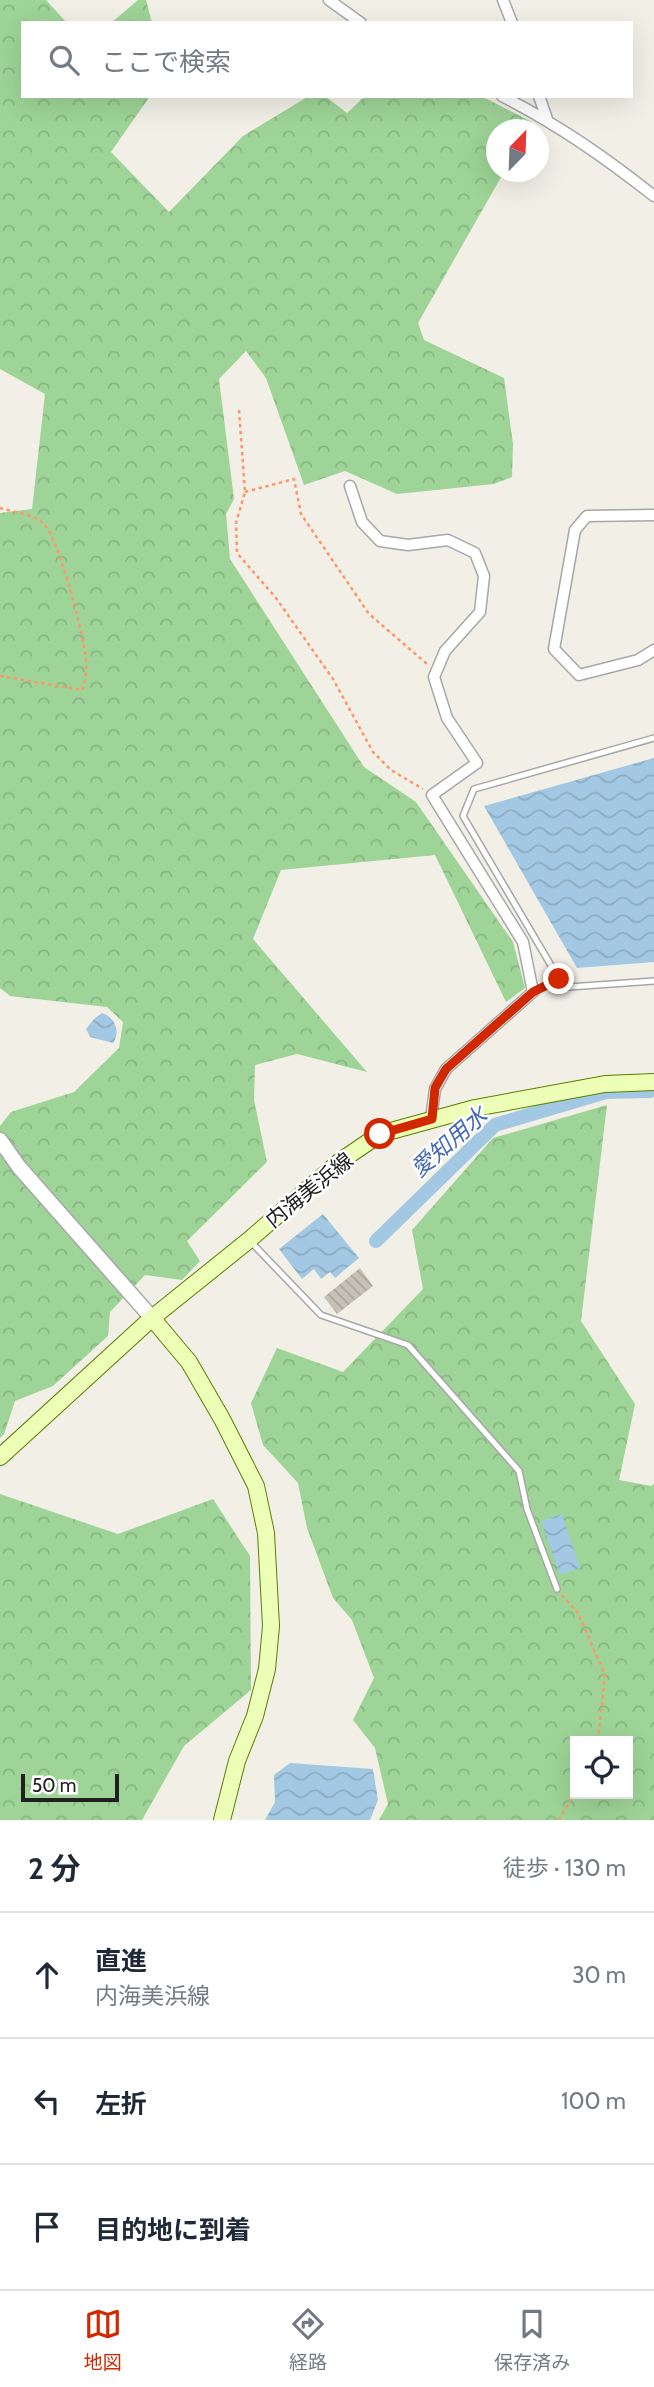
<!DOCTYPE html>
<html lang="ja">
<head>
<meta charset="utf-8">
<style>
	body { margin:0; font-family:Cabin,"Noto Sans JP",sans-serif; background:#f6f6f7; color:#1f2937 }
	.controls { position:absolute; right:21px; bottom:21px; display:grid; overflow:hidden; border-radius:0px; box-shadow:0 7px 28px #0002 }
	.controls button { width:63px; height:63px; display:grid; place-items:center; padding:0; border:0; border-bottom:2px solid #e0e1e3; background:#fff; color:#1f2937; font:35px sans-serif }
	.compass { position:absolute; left:486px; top:119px; width:63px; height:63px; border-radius:50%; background:#fff; box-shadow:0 7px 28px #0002; rotate:23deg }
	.scale { position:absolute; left:21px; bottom:18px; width:98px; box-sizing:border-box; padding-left:7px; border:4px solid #202020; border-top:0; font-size:19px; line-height:24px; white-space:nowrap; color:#202020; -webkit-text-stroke:5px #fff; paint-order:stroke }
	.stop { position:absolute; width:21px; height:21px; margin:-16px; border:5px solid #d12800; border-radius:50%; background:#fff }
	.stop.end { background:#d12800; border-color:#fff; box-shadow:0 2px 7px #0008 }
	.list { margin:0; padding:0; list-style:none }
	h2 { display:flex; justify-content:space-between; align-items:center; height:91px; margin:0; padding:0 28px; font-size:30px }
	h2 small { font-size:23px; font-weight:400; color:#747a83 }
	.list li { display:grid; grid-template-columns:46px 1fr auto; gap:21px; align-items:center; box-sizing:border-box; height:126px; padding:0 28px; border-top:2px solid #e0e1e3 }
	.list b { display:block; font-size:26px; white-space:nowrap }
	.list p { margin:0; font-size:23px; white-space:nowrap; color:#747a83 }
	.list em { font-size:23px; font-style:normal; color:#747a83 }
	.icon { flex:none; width:38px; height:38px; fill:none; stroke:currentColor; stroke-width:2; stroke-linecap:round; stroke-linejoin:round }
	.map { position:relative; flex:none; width:654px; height:1820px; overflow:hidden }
	.search { position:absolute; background:#fff; box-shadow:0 7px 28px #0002; left:21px; right:21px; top:21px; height:77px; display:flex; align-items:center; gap:18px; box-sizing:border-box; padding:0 24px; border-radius:0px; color:#747a83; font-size:26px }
	.sheet { height:469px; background:#fff }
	nav { display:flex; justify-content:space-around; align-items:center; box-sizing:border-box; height:98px; border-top:2px solid #e0e1e3; background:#fff; font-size:19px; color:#747a83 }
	nav a { display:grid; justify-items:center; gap:4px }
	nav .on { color:#d12800 }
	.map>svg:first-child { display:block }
	.forest { fill:url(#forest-crowns); fill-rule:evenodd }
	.water { fill:url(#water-waves) }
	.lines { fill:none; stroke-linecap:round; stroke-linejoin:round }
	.canal { stroke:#a3c8e3; stroke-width:14 }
	.building { fill:url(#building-back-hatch) }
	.service-casing { stroke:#a7a7a7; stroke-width:8 }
	.minor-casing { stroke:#a7a7a7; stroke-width:13 }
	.tertiary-casing { stroke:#a7a7a7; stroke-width:17 }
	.secondary-casing { stroke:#597f00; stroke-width:18 }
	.path { stroke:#ff966a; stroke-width:2.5; stroke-dasharray:3.5 3.5; stroke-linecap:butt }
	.service { stroke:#fff; stroke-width:5 }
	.minor { stroke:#fff; stroke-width:10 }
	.tertiary { stroke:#fff; stroke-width:14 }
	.secondary { stroke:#edffb7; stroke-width:16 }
	.route { stroke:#d12800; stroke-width:9 }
	.labels { text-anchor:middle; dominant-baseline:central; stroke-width:5; stroke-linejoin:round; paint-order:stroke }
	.street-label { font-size:21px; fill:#202020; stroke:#fff }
	.water-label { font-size:23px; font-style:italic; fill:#4368ba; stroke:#fff }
</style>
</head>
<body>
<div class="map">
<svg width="654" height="1820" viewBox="0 0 654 1820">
	<defs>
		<pattern id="forest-crowns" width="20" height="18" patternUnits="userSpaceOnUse" patternTransform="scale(1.75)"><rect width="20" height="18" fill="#9ed497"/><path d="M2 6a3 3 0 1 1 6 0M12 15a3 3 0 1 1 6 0" fill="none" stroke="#88b682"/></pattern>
		<pattern id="water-waves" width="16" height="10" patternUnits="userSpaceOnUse" patternTransform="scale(1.75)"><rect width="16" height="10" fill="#a3c8e3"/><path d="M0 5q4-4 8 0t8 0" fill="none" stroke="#8cacc2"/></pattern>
		<pattern id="building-back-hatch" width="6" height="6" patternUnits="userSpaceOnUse" patternTransform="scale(1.75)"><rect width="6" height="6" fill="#c6c0b5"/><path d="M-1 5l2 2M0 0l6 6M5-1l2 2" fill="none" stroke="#aaa59b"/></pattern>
	</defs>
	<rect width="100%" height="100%" fill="#f2f0e6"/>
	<!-- forest -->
	<path class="forest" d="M0 0H46L67 23H23V96H150L111 152 169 212 243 136 309 96H325L347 113 365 96H481L532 122 528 129 496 130V172H504L418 323 424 340 504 378 513 444 512 477 494 484 397 494 345 471 304 485 266 378 246 351 219 379 234 499 226 514 230 559 364 767 416 802 513 942 525 988 506 1002 435 855 281 870 253 939 367 1072 297 1054 255 1065 254 1100 267 1162 187 1241 200 1261 182 1280 145 1275 110 1312 108 1336 53 1386 15 1401 4 1434 0 1438V1126L11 1112 74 1092 119 1048 123 1022 107 1007 10 996 0 988V513L32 509 45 394 0 369Z
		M138 0H146L152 23H111Z
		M607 1105 581 1321 635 1404 619 1480 651 1486 654 1484V1820H379L388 1804 375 1748 353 1720 374 1678 352 1620 333 1598 307 1528 298 1483 263 1445 251 1403 277 1348 343 1372 423 1289 412 1230 493 1138ZM575 1741H628V1794H575Z
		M0 1494 118 1534 213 1499 250 1556 251 1690 184 1746 142 1820H0Z"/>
	<!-- water -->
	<path class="water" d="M654 758V962L577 968 484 806Z
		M102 1013C115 1017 121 1032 113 1043L90 1037 86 1029 95 1018Z
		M323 1214 359 1258 335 1278 330 1272 321 1279 314 1269 302 1279 279 1249Z
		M562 1514 580 1568 560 1575 541 1521Z
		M290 1763 373 1769 378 1800 370 1820H265L275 1802 274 1775Z"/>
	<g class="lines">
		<!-- canal -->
		<path class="canal" d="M376 1241 495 1125 606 1092 650 1091"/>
	</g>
	<!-- building -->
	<path class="building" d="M360 1268 373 1286 337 1314 324 1297Z"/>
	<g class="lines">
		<!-- service casing -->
		<g class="service-casing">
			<path id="service" d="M654 738 474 789 463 816 559 979 569 987 654 981
				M533 992 559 979
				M250 1241 321 1315 408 1345 519 1471 527 1509 557 1589"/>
		</g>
		<!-- minor casing -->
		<g class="minor-casing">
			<path id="minor" d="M329 0 361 23
				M503 0 512 23
				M502 96C560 126 603 156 654 196
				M539 96 547 119
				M350 486 362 522 380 541 408 545 448 540 475 553 484 576 480 612 445 651 434 677 447 718 477 763 432 795 523 942 533 992 446 1069 435 1089 431 1119
				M654 515 587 516 575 530 554 649 579 675 638 660 654 650"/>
		</g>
		<!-- tertiary casing -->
		<g class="tertiary-casing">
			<path id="tertiary" d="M0 1140 19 1167 152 1318"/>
		</g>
		<!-- secondary casing -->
		<g class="secondary-casing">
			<path id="secondary" d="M152 1318 189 1362 222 1419 256 1486 266 1533 271 1626 267 1669 255 1716 237 1761 222 1820
				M0 1457 152 1318 249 1240 339 1162 380 1134 475 1108 605 1084 654 1082"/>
		</g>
		<!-- path -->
		<path class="path" d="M239 410 245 492 236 523 237 553 276 598 333 679 373 752 391 770 423 789
			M245 492 294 479 301 514 369 614 427 664
			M0 508C13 512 35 514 45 525 59 541 82 629 85 653 87 665 87 679 82 690L0 676
			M562 1595 578 1613 605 1675 598 1741
			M559 1820 575 1793"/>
		<!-- service -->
		<use href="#service" class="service"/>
		<!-- minor -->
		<use href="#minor" class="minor"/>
		<!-- tertiary -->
		<use href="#tertiary" class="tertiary"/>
		<!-- secondary -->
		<use href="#secondary" class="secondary"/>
	</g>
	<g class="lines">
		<!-- route -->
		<path class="route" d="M380 1134 432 1119 435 1088 446 1069 533 992 559 979"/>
	</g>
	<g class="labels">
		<!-- street labels -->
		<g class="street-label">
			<text transform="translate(309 1190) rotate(-39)">内海美浜線</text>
		</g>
		<!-- water labels -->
		<g class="water-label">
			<text transform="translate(449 1142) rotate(-41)">愛知用水</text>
		</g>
	</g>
</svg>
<div class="controls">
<button><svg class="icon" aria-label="locate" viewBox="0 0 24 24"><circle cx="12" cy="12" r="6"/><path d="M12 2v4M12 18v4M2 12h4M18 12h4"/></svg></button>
</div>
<svg class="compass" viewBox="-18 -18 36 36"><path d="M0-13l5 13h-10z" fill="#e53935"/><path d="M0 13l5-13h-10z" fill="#747a83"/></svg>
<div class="scale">50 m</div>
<div class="stop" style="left:380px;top:1134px"></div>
<div class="stop end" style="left:559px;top:979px"></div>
<div class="search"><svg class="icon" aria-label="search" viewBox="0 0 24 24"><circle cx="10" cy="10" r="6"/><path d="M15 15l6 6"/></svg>ここで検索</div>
</div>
<section class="sheet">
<h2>2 分<small>徒歩 · 130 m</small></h2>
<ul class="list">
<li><svg class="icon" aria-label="ahead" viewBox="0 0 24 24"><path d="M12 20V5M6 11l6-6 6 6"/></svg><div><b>直進</b><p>内海美浜線</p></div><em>30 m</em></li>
<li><svg class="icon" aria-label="left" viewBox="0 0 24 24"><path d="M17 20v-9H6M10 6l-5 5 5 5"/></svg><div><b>左折</b></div><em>100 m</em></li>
<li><svg class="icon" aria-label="arrive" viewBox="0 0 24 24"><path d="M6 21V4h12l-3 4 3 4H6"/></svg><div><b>目的地に到着</b></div></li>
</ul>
</section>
<nav>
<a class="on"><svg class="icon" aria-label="map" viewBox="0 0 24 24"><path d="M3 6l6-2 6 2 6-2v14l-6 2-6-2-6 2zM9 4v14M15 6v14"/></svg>地図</a>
<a><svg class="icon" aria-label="directions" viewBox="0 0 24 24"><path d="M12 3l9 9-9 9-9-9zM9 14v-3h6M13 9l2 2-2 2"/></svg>経路</a>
<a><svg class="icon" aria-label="saved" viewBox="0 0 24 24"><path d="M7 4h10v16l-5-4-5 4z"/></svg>保存済み</a>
</nav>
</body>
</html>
